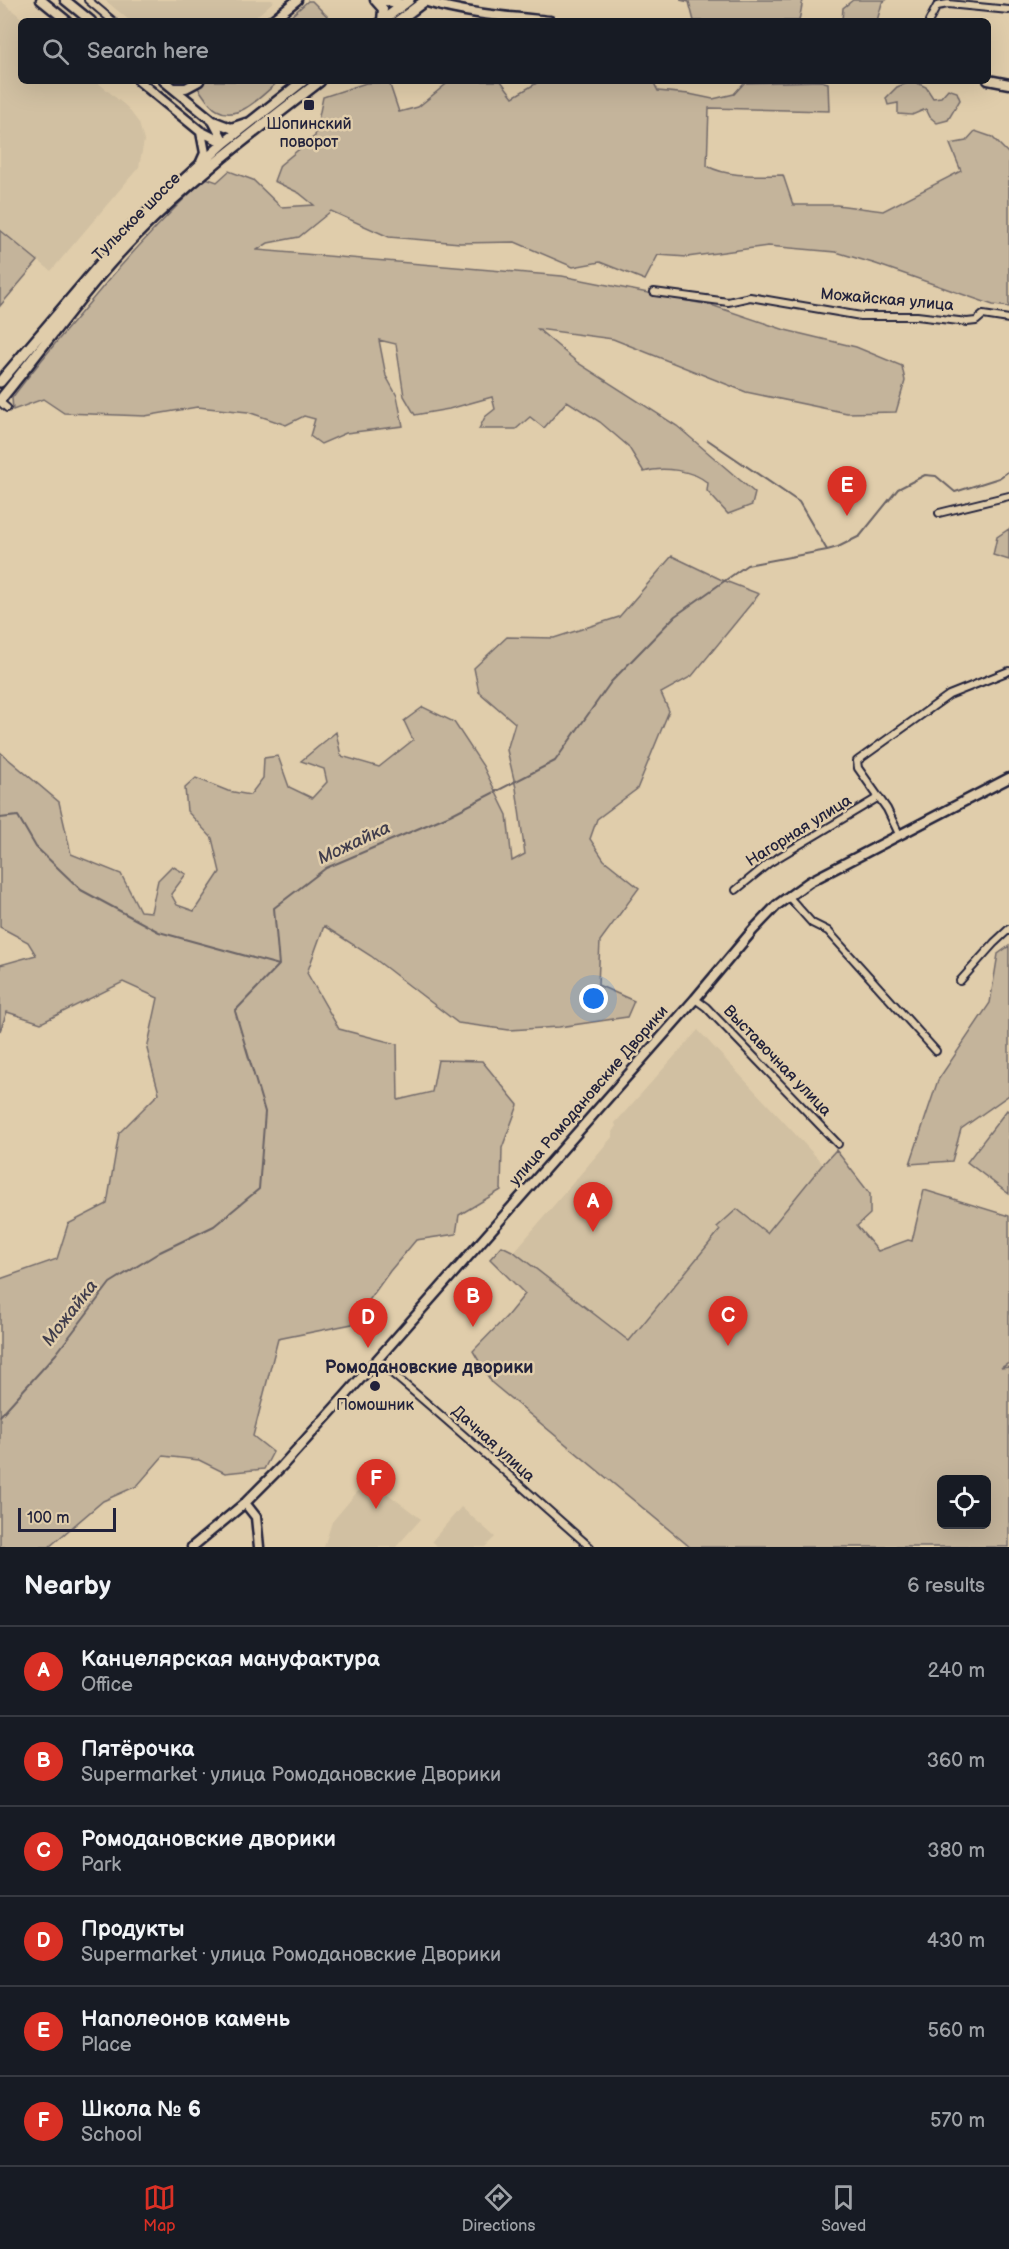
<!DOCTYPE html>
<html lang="en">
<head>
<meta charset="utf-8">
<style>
	body { margin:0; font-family:"Balsamiq Sans",sans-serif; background:#20242c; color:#f1f3f6 }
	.controls { position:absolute; right:18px; bottom:18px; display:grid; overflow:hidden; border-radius:9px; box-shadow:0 6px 24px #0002 }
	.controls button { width:54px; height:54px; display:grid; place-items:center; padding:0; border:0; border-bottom:2px solid #363941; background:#171b24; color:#f1f3f6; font:30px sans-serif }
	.scale { position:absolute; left:18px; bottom:15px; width:98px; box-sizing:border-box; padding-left:6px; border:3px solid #22223b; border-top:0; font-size:16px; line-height:21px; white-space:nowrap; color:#22223b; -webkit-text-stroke:4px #e0cdab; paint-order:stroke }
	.you { position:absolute; left:594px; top:999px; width:21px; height:21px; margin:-15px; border:4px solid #fff; border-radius:50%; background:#1a73e8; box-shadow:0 0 0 9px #1a73e833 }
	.badge { display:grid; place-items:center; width:39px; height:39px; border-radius:50%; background:#d93025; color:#fff; font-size:20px; font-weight:700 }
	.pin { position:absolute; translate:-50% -50px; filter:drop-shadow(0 2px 3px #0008) }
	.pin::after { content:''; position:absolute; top:32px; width:21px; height:18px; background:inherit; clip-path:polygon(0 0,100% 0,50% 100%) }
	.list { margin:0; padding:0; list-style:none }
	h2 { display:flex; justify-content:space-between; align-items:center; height:78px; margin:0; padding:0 24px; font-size:26px }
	h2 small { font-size:20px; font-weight:400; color:#9ea1a6 }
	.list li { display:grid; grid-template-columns:39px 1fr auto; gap:18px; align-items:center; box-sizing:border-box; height:90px; padding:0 24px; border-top:2px solid #363941 }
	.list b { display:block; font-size:22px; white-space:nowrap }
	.list p { margin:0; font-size:20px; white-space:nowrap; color:#9ea1a6 }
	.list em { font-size:20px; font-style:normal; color:#9ea1a6 }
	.icon { flex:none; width:33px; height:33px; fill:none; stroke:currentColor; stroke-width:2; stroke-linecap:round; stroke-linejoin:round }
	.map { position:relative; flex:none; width:1009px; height:1547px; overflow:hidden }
	.search { position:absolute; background:#171b24; box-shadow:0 6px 24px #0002; left:18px; right:18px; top:18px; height:66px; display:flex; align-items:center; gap:15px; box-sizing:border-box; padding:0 21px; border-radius:9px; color:#9ea1a6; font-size:22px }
	.sheet { height:618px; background:#171b24 }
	nav { display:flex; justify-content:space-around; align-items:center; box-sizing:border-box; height:84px; border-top:2px solid #363941; background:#171b24; font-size:16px; color:#9ea1a6 }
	nav a { display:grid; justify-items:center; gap:3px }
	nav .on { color:#d93025 }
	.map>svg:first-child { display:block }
	.built { fill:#d1c0a2 }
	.green { fill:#c4b49b; stroke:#736b6b; stroke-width:1.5; fill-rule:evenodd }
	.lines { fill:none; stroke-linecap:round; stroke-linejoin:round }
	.stream { stroke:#6a6365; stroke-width:2 }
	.street-casing { stroke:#22223b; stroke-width:10 }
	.secondary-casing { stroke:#22223b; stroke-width:13 }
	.primary-casing { stroke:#22223b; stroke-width:14 }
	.street { stroke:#e0cdab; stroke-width:6 }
	.secondary { stroke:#e0cdab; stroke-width:8 }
	.primary { stroke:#e0cdab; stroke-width:9 }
	.poi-dot { fill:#22223b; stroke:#e0cdab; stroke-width:2 }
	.labels { text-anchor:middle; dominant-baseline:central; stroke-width:5; stroke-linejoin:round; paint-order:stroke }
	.poi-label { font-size:16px; fill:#22223b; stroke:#e0cdab }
	.street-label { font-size:16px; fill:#22223b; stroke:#e0cdab }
	.water-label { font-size:18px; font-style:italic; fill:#403d4c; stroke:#e0cdab }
	.neighbourhood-label { font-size:18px; font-weight:bold; fill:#22223b; stroke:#e0cdab }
</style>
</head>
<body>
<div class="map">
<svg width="1009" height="1547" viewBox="0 0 1009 1547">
	<rect width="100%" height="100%" fill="#e0cdab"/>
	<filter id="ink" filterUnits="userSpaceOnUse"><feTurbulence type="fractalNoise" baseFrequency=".0167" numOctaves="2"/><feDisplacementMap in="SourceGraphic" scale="12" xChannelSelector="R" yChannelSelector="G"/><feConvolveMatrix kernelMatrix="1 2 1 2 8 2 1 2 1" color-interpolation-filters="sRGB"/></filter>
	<g filter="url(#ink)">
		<!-- built -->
		<path class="built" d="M0 0 25 21H21V81H96L127 107 139 123 144 141 139 167 51 271 0 230Z
			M105 0H271L274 1 251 21H130Z
			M698 1030 823 1164 767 1234 737 1209 718 1227 720 1230 629 1342 514 1252 613 1136 612 1132 616 1126 615 1123Z
			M368 1479 421 1519 396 1547H324L332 1522Z
			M461 1507 495 1537 485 1547H438L432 1541Z"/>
		<!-- green -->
		<path class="green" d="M680 0H803L799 21H694L689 2Z
			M853 0H886L882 3 877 21H842L843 8Z
			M308 1H312L329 18 348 21H293L290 17Z
			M205 81H279C263 94 239 123 217 110 209 106 203 94 198 88Z
			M450 81H501L513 97 540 81H653L658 91 689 94 713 99 734 94 744 83 821 81 828 83 829 111 709 108 707 166C730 178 758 175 783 175L793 205H837L883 211 961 171 950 144 966 141 975 131 992 137 1009 154V307L993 305 876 264 836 252 768 246 687 257 658 255 645 280 600 262 573 267 515 242 460 243 389 237 331 211 299 237 268 243 257 250 562 276 714 306 785 330 856 347 902 366 905 381 896 412 847 413 746 392 613 339 538 329 578 363 677 426 755 493 752 505 728 514 707 491 708 483C693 470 662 466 644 472L628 446 600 422 567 401 544 428 530 417 516 429H479L485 417 495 409 492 397 449 409 415 415 404 396 396 344 379 340 386 376 397 396 403 426 346 433 321 444 310 436 315 419 304 416 286 425 248 412 197 407 145 416 64 413 43 399 13 410 12 398C43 356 78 317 111 277 142 242 172 209 206 178L217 182 229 171 253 180 281 207 314 205 299 193 274 181 280 165 315 136 323 97 366 83 389 82 399 112 418 107Z
			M913 81 926 87 933 98 941 97 948 89 957 92 960 100 948 120 937 123 930 117 926 109 912 115 898 114V103L888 105 886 98 897 87Z
			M0 230 38 261 0 306Z
			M1009 529V560L993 555 997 537Z
			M672 556 720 579 759 594 692 676 661 693 669 711 637 789 597 819 590 839 604 860 639 888 600 941 598 985 634 1001 627 1017 559 1027 509 1030 458 1023 371 956 324 926 307 973 339 1029 397 1044 398 1100 432 1092 438 1060 482 1061 518 1105 502 1148 501 1190 459 1215 456 1234 416 1240 390 1271 352 1324 278 1339 253 1436 273 1452 264 1469 225 1473 199 1460 163 1456 137 1486 103 1501 49 1547H0V1279L57 1259 68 1224 107 1204 119 1133 159 1093 147 1049 158 998 123 982 41 1023 7 1012 0 1031V965L36 955 28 942 0 927V752L59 802 71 854 121 874 140 911 151 912 158 880 172 866 186 874 171 894 177 905 194 911 220 872 212 838 187 811 185 788 196 778 228 791 250 795 263 778 264 758 278 756 289 787 312 798 327 782 324 769 301 761 336 732 341 756 379 767 413 740 404 721 423 707 454 722 483 766 507 815 512 861 525 854 516 788 507 750 515 723 479 692 474 668 507 637 554 638 619 617Z
			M1009 946V1095L961 1129 952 1161 910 1164 938 1080 990 1003 998 954Z
			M1007 1110 1009 1112V1194L967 1162Z
			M836 1150 870 1194V1214L857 1226 878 1251 908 1240 912 1241 924 1190 1009 1216V1363L1001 1368 1009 1367V1547H690L492 1383 473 1351 507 1316 525 1294 490 1259 502 1246 514 1252 629 1341 720 1230 717 1227 737 1209 767 1233 823 1164ZM942 1480H986V1524H942Z"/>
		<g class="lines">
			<!-- stream -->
			<path class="stream" d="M708 440 799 502 827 550 838 547 860 536 898 489 925 475 936 476 955 492 999 478 1009 471
				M0 818 18 816 36 847 81 890 159 932 279 965
				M0 1416 56 1354 110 1283 160 1252 214 1226 259 1189 265 1112 235 1011 279 965 274 908 326 868 450 815 555 761 611 682 675 616 747 565 827 550"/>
			<!-- street casing -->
			<g class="street-casing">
				<path id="street" d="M88 0 113 21
					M929 21 937 6 948 4 1009 10
					M654 292 728 302 750 297 861 316H917L967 322 976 321 983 315 1009 319
					M0 402 7 408
					M939 513 1009 496
					M899 834 887 809 858 768 857 761 949 695 1009 671
					M736 890 769 863 879 797
					M788 896 812 923 828 931 936 1051
					M960 981 994 943 1009 929
					M695 999 706 1007 838 1144
					M377 1361C450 1421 519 1485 590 1547"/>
			</g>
			<!-- secondary casing -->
			<g class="secondary-casing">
				<path id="secondary" d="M41 0 67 21
					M65 0 91 21
					M375 0 383 9 382 21
					M380 0 404 4
					M424 1C465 14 508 17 550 21
					M271 21 297 0
					M988 80 1009 84
					M139 81 200 131 224 143
					M164 81 213 121 224 142
					M173 88H186L199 81
					M213 121 231 128 246 123
					M201 162 205 153 201 132
					M245 1503 256 1517 259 1547
					M192 1547 245 1503 282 1466 346 1395 695 999 753 930 777 905 809 882 1009 778"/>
			</g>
			<!-- primary casing -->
			<g class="primary-casing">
				<path id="primary" d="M382 21 409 0
					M398 21 426 0
					M0 382 130 229 224 143 303 81
					M0 400C45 345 87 285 137 234 193 177 257 130 320 81"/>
			</g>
			<!-- street -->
			<use href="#street" class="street"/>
			<!-- secondary -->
			<use href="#secondary" class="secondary"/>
			<!-- primary -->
			<use href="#primary" class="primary"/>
		</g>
	</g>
	<!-- markers -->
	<g class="poi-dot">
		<rect x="303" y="99" width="12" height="12" rx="3"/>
		<circle cx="375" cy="1386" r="6"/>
	</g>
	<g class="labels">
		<!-- poi labels -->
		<g class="poi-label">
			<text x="309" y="124">Шопинский<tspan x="309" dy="18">поворот</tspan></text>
			<text x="375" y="1405">Помошник</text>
		</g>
		<!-- street labels -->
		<g class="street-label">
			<text transform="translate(137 217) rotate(-45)">Тульское шоссе</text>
			<text transform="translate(887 300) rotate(5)">Можайская улица</text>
			<text transform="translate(799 831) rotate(-32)">Нагорная улица</text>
			<text transform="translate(777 1061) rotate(46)">Выставочная улица</text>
			<text transform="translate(589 1096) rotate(-49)">улица Ромодановские Дворики</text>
			<text transform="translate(493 1444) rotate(42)">Дачная улица</text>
		</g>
		<!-- water labels -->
		<g class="water-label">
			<text transform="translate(354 843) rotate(-25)">Можайка</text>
			<text transform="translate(70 1313) rotate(-52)">Можайка</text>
		</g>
		<!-- neighbourhood labels -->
		<g class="neighbourhood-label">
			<text x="429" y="1367">Ромодановские дворики</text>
		</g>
	</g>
</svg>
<div class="controls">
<button><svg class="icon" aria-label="locate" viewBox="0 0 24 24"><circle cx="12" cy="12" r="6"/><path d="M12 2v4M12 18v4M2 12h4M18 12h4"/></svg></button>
</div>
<div class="scale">100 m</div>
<div class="you"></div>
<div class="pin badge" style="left:593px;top:1232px">A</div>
<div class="pin badge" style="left:473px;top:1327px">B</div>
<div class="pin badge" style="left:728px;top:1346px">C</div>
<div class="pin badge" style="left:368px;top:1348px">D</div>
<div class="pin badge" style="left:847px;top:516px">E</div>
<div class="pin badge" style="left:376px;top:1509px">F</div>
<div class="search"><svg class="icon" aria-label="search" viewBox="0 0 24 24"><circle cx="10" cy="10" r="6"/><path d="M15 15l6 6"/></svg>Search here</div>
</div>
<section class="sheet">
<h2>Nearby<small>6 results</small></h2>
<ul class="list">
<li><span class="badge">A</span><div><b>Канцелярская мануфактура</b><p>Office</p></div><em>240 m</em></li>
<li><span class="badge">B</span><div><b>Пятёрочка</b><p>Supermarket · улица Ромодановские Дворики</p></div><em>360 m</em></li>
<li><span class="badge">C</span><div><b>Ромодановские дворики</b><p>Park</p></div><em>380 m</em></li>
<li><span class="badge">D</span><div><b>Продукты</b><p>Supermarket · улица Ромодановские Дворики</p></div><em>430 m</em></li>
<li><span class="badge">E</span><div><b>Наполеонов камень</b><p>Place</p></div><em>560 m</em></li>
<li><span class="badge">F</span><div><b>Школа № 6</b><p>School</p></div><em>570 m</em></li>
</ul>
</section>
<nav>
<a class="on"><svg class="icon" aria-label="map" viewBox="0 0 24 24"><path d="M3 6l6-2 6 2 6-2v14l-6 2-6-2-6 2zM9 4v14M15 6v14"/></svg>Map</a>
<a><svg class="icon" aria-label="directions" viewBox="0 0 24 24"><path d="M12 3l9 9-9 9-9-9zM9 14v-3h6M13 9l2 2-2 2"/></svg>Directions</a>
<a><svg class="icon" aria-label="saved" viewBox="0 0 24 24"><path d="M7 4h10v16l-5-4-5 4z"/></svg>Saved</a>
</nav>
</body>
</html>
